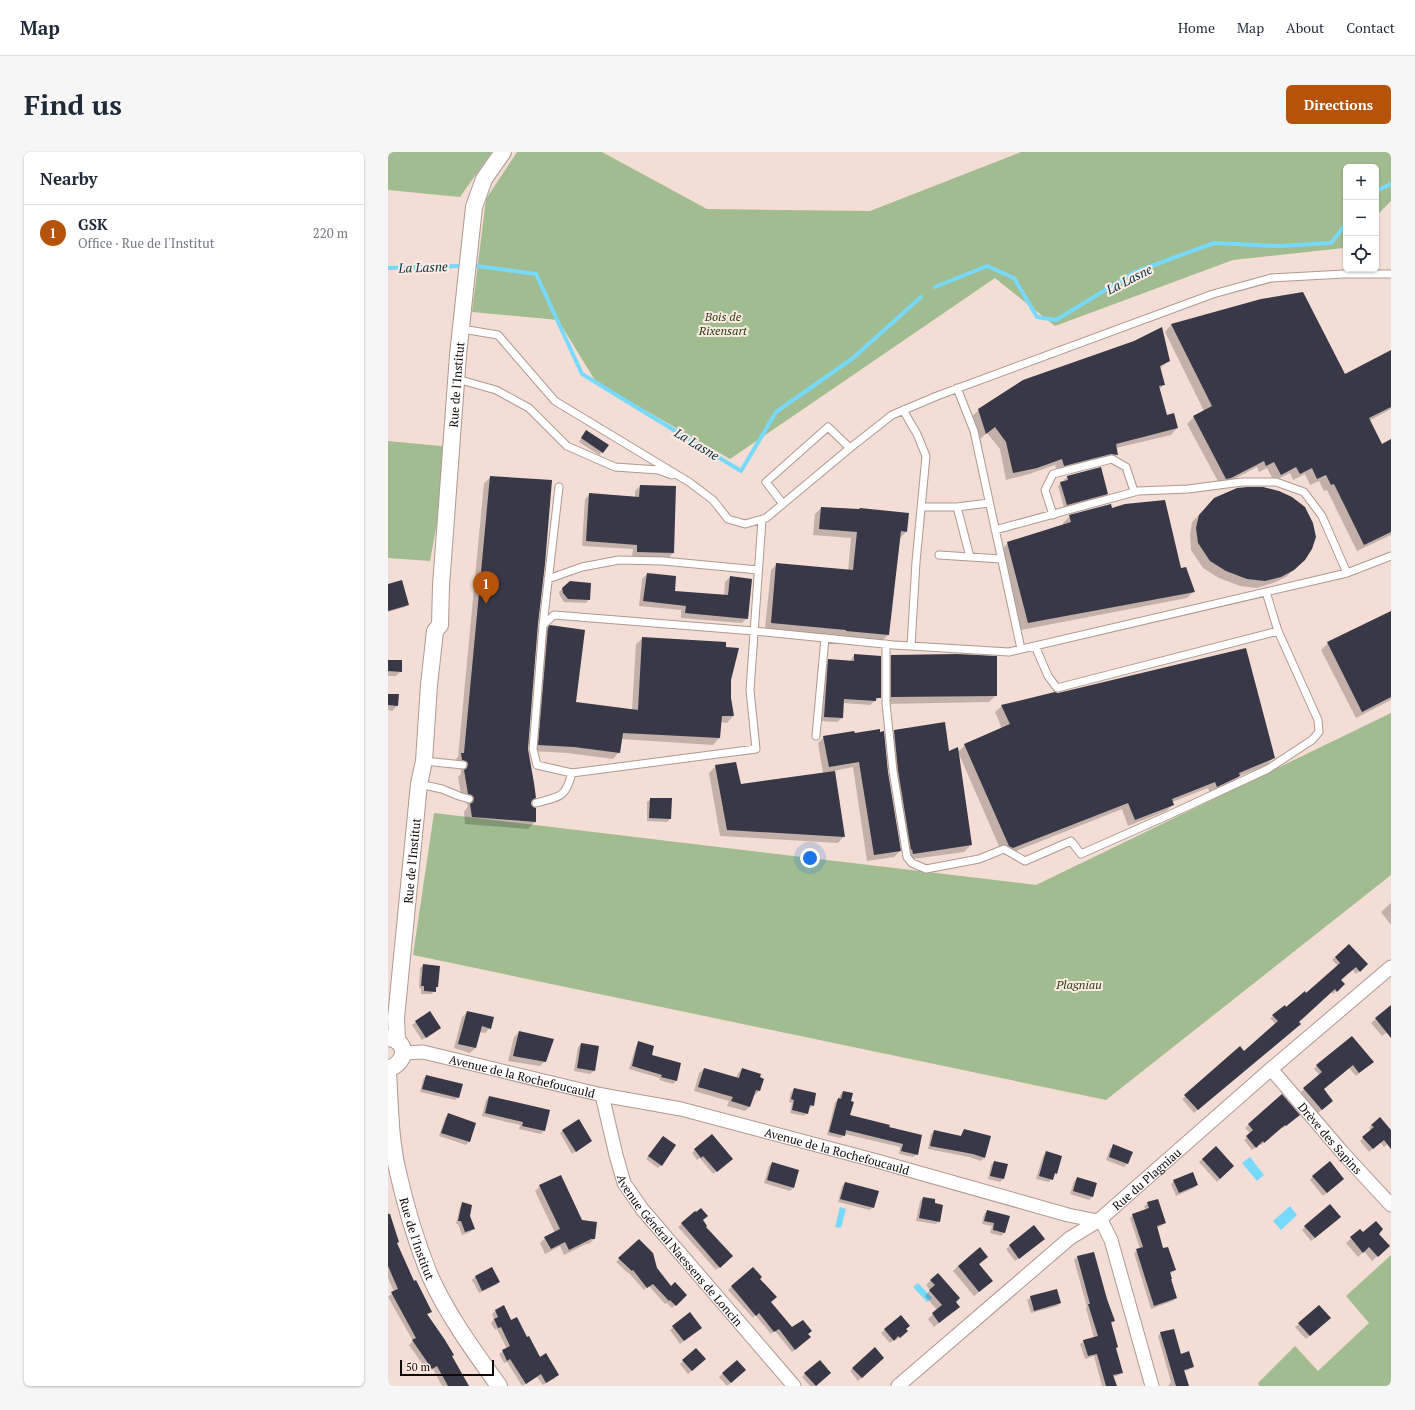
<!DOCTYPE html>
<html lang="en">
<head>
<meta charset="utf-8">
<style>
	body { margin:0; font-family:"PT Serif",serif; background:#f6f6f7; color:#1f2937 }
	.controls { position:absolute; right:12px; top:12px; display:grid; overflow:hidden; border-radius:6px; box-shadow:0 1px 3px #0004 }
	.controls button { width:36px; height:36px; display:grid; place-items:center; padding:0; border:0; border-bottom:1px solid #e0e1e3; background:#fff; color:#1f2937; font:20px sans-serif }
	.scale { position:absolute; left:12px; bottom:10px; width:94px; box-sizing:border-box; padding-left:4px; border:2px solid #100a07; border-top:0; font-size:11px; line-height:14px; white-space:nowrap; color:#100a07; -webkit-text-stroke:3px #feece4; paint-order:stroke }
	.you { position:absolute; left:422px; top:706px; width:14px; height:14px; margin:-10px; border:3px solid #fff; border-radius:50%; background:#1a73e8; box-shadow:0 0 0 6px #1a73e833 }
	.badge { display:grid; place-items:center; width:26px; height:26px; border-radius:50%; background:#b45309; color:#fff; font-size:13px; font-weight:700 }
	.pin { position:absolute; translate:-50% -33px; filter:drop-shadow(0 1px 2px #0008) }
	.pin::after { content:''; position:absolute; top:21px; width:14px; height:12px; background:inherit; clip-path:polygon(0 0,100% 0,50% 100%) }
	.list { margin:0; padding:0; list-style:none }
	h2 { display:flex; justify-content:space-between; align-items:center; height:52px; margin:0; padding:0 16px; font-size:17px }
	h2 small { font-size:13px; font-weight:400; color:#747a83 }
	.list li { display:grid; grid-template-columns:26px 1fr auto; gap:12px; align-items:center; box-sizing:border-box; height:56px; padding:0 16px; border-top:1px solid #e0e1e3 }
	.list b { display:block; font-size:15px; white-space:nowrap }
	.list p { margin:0; font-size:13px; white-space:nowrap; color:#747a83 }
	.list em { font-size:13px; font-style:normal; color:#747a83 }
	.icon { flex:none; width:22px; height:22px; fill:none; stroke:currentColor; stroke-width:2; stroke-linecap:round; stroke-linejoin:round }
	.map { position:relative; flex:none; width:1003px; height:1234px; overflow:hidden; border-radius:6px }
	header { display:flex; align-items:center; gap:24px; box-sizing:border-box; height:56px; padding:0 20px; background:#fff; border-bottom:1px solid #e0e1e3 }
	header strong { font-size:19px }
	nav { display:flex; gap:22px; margin-inline-start:auto; font-size:14px }
	.intro { display:flex; align-items:center; justify-content:space-between; box-sizing:border-box; height:96px; padding:0 24px }
	h1 { margin:0; font-size:28px }
	.button { padding:10px 18px; border-radius:6px; background:#b45309; color:#fff; font-size:14px; font-weight:700 }
	main { display:flex; gap:24px; padding:0 24px }
	aside { flex:1; background:#fff; border-radius:6px; box-shadow:0 1px 3px #0004 }
	.map>svg:first-child { display:block }
	.green { fill:#a2bc91 }
	.water { fill:#77dafc }
	.shadow { fill:#0003 }
	.lines { fill:none; stroke-linecap:round; stroke-linejoin:round }
	.stream { stroke:#77dafc; stroke-width:4 }
	.building { fill:#383848 }
	.service-casing { stroke:#ae9990; stroke-width:9 }
	.minor-casing { stroke:#ae9990; stroke-width:15 }
	.tertiary-casing { stroke:#ae9990; stroke-width:18 }
	.service { stroke:#fff; stroke-width:7 }
	.minor { stroke:#fff; stroke-width:13 }
	.tertiary { stroke:#fff; stroke-width:16 }
	.labels { text-anchor:middle; dominant-baseline:central; stroke-width:4; stroke-linejoin:round; paint-order:stroke }
	.park-label { font-size:12px; font-style:italic; fill:#263f0e; stroke:#feece4 }
	.street-label { font-size:12px; fill:#100a07; stroke:#feece4 }
	.water-label { font-size:13px; font-style:italic; fill:#00303e; stroke:#feece4 }
</style>
</head>
<body>
<header>
<strong>Map</strong>
<nav><a>Home</a><a>Map</a><a>About</a><a>Contact</a></nav>
</header>
<div class="intro"><h1>Find us</h1><a class="button">Directions</a></div>
<main>
<aside>
<h2>Nearby<small></small></h2>
<ul class="list">
<li><span class="badge">1</span><div><b>GSK</b><p>Office · Rue de l'Institut</p></div><em>220 m</em></li>
</ul>
</aside>
<div class="map">
<svg width="1003" height="1234" viewBox="0 0 1003 1234">
	<rect width="100%" height="100%" fill="#f4ddd4"/>
	<!-- green -->
	<path class="green" d="M0 0H104L72 45 0 38Z
		M129 0H214L319 57 482 59 633 0H1003V49L988 64V15H958V94L956 96 845 108 667 174 607 126 342 307 208 230 170 168 84 160 98 47Z
		M0 289 63 295 42 409 0 406Z
		M1003 561V723L718 948 25 803 46 661 648 733Z
		M1003 1103V1234H871L870 1231 907 1194 930 1219 981 1171 958 1144Z"/>
	<!-- water -->
	<path class="water" d="M862 1005 876 1023 869 1029 854 1011Z
		M902 1054 909 1063 893 1078 885 1069Z
		M452 1055 458 1057 453 1076 447 1075Z
		M530 1131 544 1146 539 1150 525 1135Z"/>
	<!-- shadow -->
	<path class="shadow" d="M873 148 957 223 1003 199V257L981 269 994 293 1003 289V383L969 399 939 338 936 339 931 329 922 333 917 322 905 328 902 321 886 329 879 316 871 320 869 315 835 333H832L799 272 806 265 816 259 777 180 783 173Z
		M781 209 771 217 776 232 771 238 778 265 789 276 783 283 728 296 729 302 723 309 669 320 667 313 641 322 618 328 612 297 599 281 591 288 584 264 591 258Z
		M195 283 214 300 211 303 191 290Z
		M103 325 149 472 139 597 146 646 142 652 147 670 140 677 77 672 76 660 80 654 78 650 74 648 70 625 73 622V618L66 609 70 605 96 331Z
		M679 325 719 342 716 345 676 356 670 334 673 330 677 329 676 328Z
		M252 334 287 335 285 401 280 406 244 405 245 397 194 394 197 347 202 342 247 345V339Z
		M820 354 909 415 898 425 885 431 869 436 852 434 831 426 815 416 803 398 802 383 804 370Z
		M433 356 518 380 512 386 500 483 494 489 452 485V484L377 476 383 418 389 412 460 419 463 386 425 383 427 362Z
		M723 357 792 417 805 440 799 446 633 478 613 398 620 391 675 373V371L682 364Z
		M259 422 285 440 336 444 337 430 342 425 359 466 354 471 293 466V458L251 454 254 427Z
		M182 430 201 447 198 451 176 450 172 444 171 440Z
		M0 433 20 452 17 455 0 460Z
		M1003 460V548L968 566 933 498 940 491Z
		M162 474 187 551 244 558 248 492 255 486 342 528V546L345 564 339 571 332 570 331 586 325 593 233 587 231 600 225 607 179 601 144 599 153 483Z
		M466 503 492 545 482 553 455 551 454 566 449 570 431 569 436 513 440 508 462 509Z
		M503 504 608 543 601 550 497 552V511Z
		M0 509 13 519 8 524H0Z
		M0 543 9 554 4 559 0 558Z
		M614 554 885 606 879 613 852 624 844 631 822 641 820 636 784 650 785 653 778 659 740 674 734 657 618 703 614 701 570 600 577 593 614 577 607 560Z
		M506 579 560 600 583 693 576 700 518 708 499 585Z
		M436 585 499 620 512 699 506 705 479 709 465 615 446 619 456 684 450 691 332 684 321 621 328 614 353 633 435 621 430 591Z
		M263 647 282 667 279 670 259 669V650Z
		M1003 751V773L993 760Z
		M960 793 978 812 968 822 964 817 952 828V835L945 842 943 840 910 870 908 875 806 961 794 947 856 900 888 873 882 866 918 843 950 814 944 808Z
		M35 813 49 834 44 842H33V837L31 836 32 816Z
		M1003 854V877L994 884 983 871Z
		M41 860 48 879 34 888 24 873Z
		M79 860 102 876 97 881 91 880 87 896 82 901 66 896 74 865Z
		M131 880 157 909 152 914 120 909 126 885Z
		M251 890 262 904 292 911 288 929 285 932 271 928 272 926 241 917 248 894Z
		M193 892 206 919 202 922 186 919 190 895Z
		M981 913 968 924 961 916 935 937 941 952 930 961 913 940 932 923 926 917 929 914Z
		M316 917 348 927 350 921 354 917 371 939 367 943 365 942 361 955 357 959 339 954 341 949 306 939 311 921Z
		M38 924 70 945 67 948 32 940 35 927Z
		M406 937 425 953 422 956H420L419 961 416 964 402 961 404 951 401 950 403 940Z
		M455 940 461 964 500 976 529 1002 525 1005 511 1002 512 995 457 982 453 986 439 983 447 950 451 947 452 943Z
		M894 944 907 966 895 976 894 975 873 993 871 992 864 998 856 988 863 982 857 976Z
		M101 945 156 978 153 982 131 977 132 973 94 964 98 948Z
		M60 963 87 972 81 990 78 993 51 984 57 966Z
		M984 973 1003 979V989L996 995 992 990 981 1000 972 989 983 979 981 976Z
		M175 978 203 989 184 1002 172 981Z
		M576 978 596 1006 593 1009 581 1005 540 997 543 982 546 979 572 985Z
		M275 985 273 1013 270 1016 258 1007Z
		M726 994 740 1011 736 1015 718 1008 722 997Z
		M828 995 845 1014 829 1030 811 1010Z
		M307 998 340 1010 325 1022 312 1006 309 1008 304 1001Z
		M658 1001 668 1021 661 1030 648 1027 655 1004Z
		M606 1010 615 1027 612 1030 600 1027 603 1013Z
		M384 1011 405 1036 402 1039 376 1031 381 1014Z
		M925 1024 952 1030 935 1044 922 1028Z
		M690 1026 708 1032 704 1045 701 1048 682 1042 686 1029Z
		M786 1029 809 1033 806 1036 788 1044 783 1032Z
		M457 1031 485 1055 482 1058 450 1050 454 1034Z
		M152 1034 193 1069 206 1087 201 1092H198L176 1103 172 1094 157 1102 152 1091 157 1086 167 1081 147 1039Z
		M535 1046 551 1069 548 1072 528 1069 532 1049Z
		M760 1051 777 1071 773 1074 768 1076 775 1097 787 1118 782 1122V1128L788 1146 785 1149 763 1157 746 1101 752 1097 742 1066 745 1063 758 1058 756 1054Z
		M75 1052 86 1076 82 1080 74 1083 70 1072H68L72 1055Z
		M0 1059 10 1090 8 1092 25 1130 43 1159 39 1163 80 1234H54L45 1217 40 1220 21 1193 25 1189 0 1145 6 1140 0 1126Z
		M599 1059 616 1081 613 1084 602 1081 604 1074 594 1072 596 1062Z
		M307 1061 317 1075 343 1104 328 1118 290 1075Z
		M949 1068 923 1089 914 1078 917 1075Z
		M646 1075 652 1090 627 1109 618 1097Z
		M972 1078 975 1081 989 1082 995 1099 984 1109 976 1099 970 1105 958 1091Z
		M251 1088 268 1117 282 1135 298 1143 284 1156 279 1151 277 1152 261 1134 256 1138 241 1121H240L228 1110Z
		M689 1105 718 1147 726 1169 722 1172 729 1195 727 1197 734 1220 731 1223 725 1225 727 1234H714L706 1204 697 1207 692 1192 696 1189 706 1186 698 1156 699 1155 686 1108Z
		M594 1110 590 1113 598 1134 586 1144 565 1119 570 1114Z
		M104 1116 111 1130 108 1133 91 1141 84 1128 87 1125Z
		M365 1116 382 1150 404 1177 419 1182V1188L404 1200 387 1179 383 1182 367 1163 365 1166 340 1138Z
		M543 1128 567 1150 565 1159 546 1175 540 1167 549 1158 537 1144 542 1138 538 1133Z
		M643 1145 672 1151 669 1154 643 1161 639 1148Z
		M116 1155 123 1169 138 1187 167 1226 155 1233 149 1225 134 1234 119 1210 116 1211 111 1202 119 1197 109 1177 107 1178 103 1171 106 1167 104 1162 107 1159Z
		M302 1162 309 1179 292 1192 282 1178Z
		M513 1164 517 1177 515 1182 508 1188 507 1187 502 1191 493 1181Z
		M938 1169 918 1187 907 1175 911 1172Z
		M773 1181 804 1214 801 1218 796 1219 800 1234H780L783 1230 770 1184Z
		M308 1197 313 1210 300 1222 292 1212Z
		M486 1197 495 1206 470 1229 462 1219Z
		M349 1209 357 1218 339 1234 331 1225Z
		M417 1222 439 1224 428 1234H422L414 1225Z"/>
	<g class="lines">
		<!-- stream -->
		<path class="stream" d="M988 39 1003 32
			M88 114 148 122 194 222 353 319 388 260 465 206 533 145
			M0 116 71 114
			M547 135 599 114 626 126 649 165 668 168 747 120 826 91 890 94 943 91 958 72"/>
	</g>
	<!-- building -->
	<path class="building" d="M915 140 957 222 1003 198V255L981 266 994 292 1003 287V380L976 393 946 332 943 333 938 323 929 327 924 316 912 322 908 315 893 323 886 310 878 314 876 309 843 326 838 327 805 264 824 254 783 172 873 147Z
		M774 175 782 209 772 214 777 233 771 234 779 263 786 261 790 276 728 292 730 303 723 302 676 314 674 307 649 316 625 321 618 290 607 275 598 282 590 257 635 228 746 189Z
		M198 278 221 293 215 301 193 286Z
		M713 315 720 342 679 353 672 330 680 328 679 324Z
		M102 324 164 328 157 412 150 472 140 597 146 631 148 646 144 648 143 652 145 655 148 656V670L84 665 82 652 85 650 86 646 84 643 80 642 76 618 79 616 80 611 78 609 74 608 73 601H76Z
		M252 333 288 334 286 401 249 400V393L198 389 201 341 251 345Z
		M859 335H875L891 339 904 345 917 355 925 371 928 385 924 397 917 408 906 418 893 425 877 429 859 427 838 419 822 409 810 391 808 376 811 363 826 346 849 336Z
		M777 348 793 416 798 415 807 440 640 471 619 390 683 370 681 363 723 352 724 356 737 352Z
		M433 355 471 357 472 356 521 361 519 380 513 379 501 483 458 479V478L383 471 388 411 465 418 469 380 431 377Z
		M259 421 288 424 287 439 340 443 342 424 364 427 360 467 297 461 298 454 255 449Z
		M14 428 21 453 0 459V432Z
		M182 429 203 431 202 448 180 447 175 441 174 436Z
		M1003 459V545L974 560 939 490Z
		M162 473 197 478 188 550 250 558 254 485 338 490V495L351 496 343 528V546L346 564H334L332 586 235 581 232 601 186 595 150 593 160 475Z
		M858 496 887 606 851 621 852 624 829 635 827 630 784 647 786 653 747 668 740 651 625 696 621 694 576 592 622 572 613 553 667 540 670 541Z
		M466 502 493 504V546H488V549L456 547 455 566 436 565 440 507 466 509Z
		M569 502 609 504V544L503 545V503Z
		M0 508H14V520L0 519Z
		M0 542H11L10 554 0 553Z
		M557 570 561 599 570 595 584 693 525 702 524 697 523 698 510 618 506 578Z
		M492 577V580L496 579 500 620 513 699 486 703 471 610 441 615 435 584 466 579 467 581Z
		M348 610 353 632 447 619 457 685 339 678 327 613Z
		M262 646H284L283 667 261 666Z
		M961 792 980 812 972 820 968 815 953 828 957 832 949 840 947 837 911 870 913 872 810 958 796 943 852 894 856 899 890 869 884 863 897 853 898 855 917 839 918 841 952 811 947 805Z
		M35 812 52 814 50 835H48V840L36 839V834H33Z
		M1003 853V886L987 866Z
		M42 859 53 876 38 886 27 869Z
		M79 859 106 865 103 877 94 874 88 896 70 892Z
		M131 879 166 887 158 910 125 904Z
		M964 884 986 910 971 921 965 913 936 937 945 949 934 958 915 936 934 920 928 913Z
		M250 889 266 894 264 903 293 911 289 929 273 925 274 923 244 914Z
		M193 891 211 894 207 919 189 916Z
		M316 916 351 926 354 916 373 922 372 925 376 927 372 939 368 938 362 955 343 949 345 945 310 935Z
		M38 923 75 932 71 946 34 937Z
		M406 936 428 941 426 954 422 953 420 962 404 958 406 948 403 947Z
		M455 939 465 941 463 949 466 950 462 963 502 973 501 975 534 983 530 1003 513 999 515 992 458 978 457 984 441 980 450 946 453 947Z
		M894 942 912 963 898 974 897 973 876 991 875 989 868 996 858 984 865 978 860 972Z
		M101 944 162 958 157 979 134 974 135 970 97 961Z
		M60 961 88 971 82 990 53 981Z
		M992 965 1003 978V997L996 988 985 997 974 985 986 975 983 973Z
		M191 967 204 989 188 1000 174 978Z
		M576 977 603 984 597 1006 585 1002 542 994 546 978 573 984Z
		M324 982 345 1007 329 1020 315 1004 313 1006 306 997Z
		M275 984 288 993 274 1014 260 1004Z
		M725 992 745 1000 740 1012 721 1005Z
		M828 994 846 1014 832 1027 814 1007Z
		M658 999 674 1004 669 1022 667 1021 665 1028 651 1024Z
		M606 1009 620 1012 616 1027 602 1024Z
		M942 1009 956 1027 939 1041 924 1024Z
		M384 1010 411 1018 406 1036 379 1028Z
		M805 1020 810 1033 791 1041 785 1028Z
		M173 1023 194 1068 209 1070 207 1087H203L181 1098 177 1090 163 1097 156 1085 172 1077 151 1033Z
		M689 1025 709 1031 705 1045 685 1039Z
		M457 1030 491 1039 486 1056 452 1047Z
		M535 1045 547 1047V1051L555 1053 552 1070 531 1066Z
		M770 1047 778 1071 769 1074 775 1096 780 1095 788 1118 782 1120 784 1127H783L789 1146 766 1154 748 1097 755 1095 744 1062 761 1056 759 1050Z
		M74 1050 84 1053 82 1064 87 1077 77 1080 73 1069H70Z
		M942 1052 953 1065 927 1086 916 1074Z
		M313 1056 320 1064 315 1068 319 1074 318 1075 345 1104 332 1116 293 1071 307 1059 308 1060Z
		M599 1058 622 1064 617 1081 605 1078 606 1071 596 1069Z
		M0 1062H2L11 1090 9 1091 26 1129 28 1128 44 1160 39 1162 57 1188 66 1203 64 1204 81 1234H60L49 1214 44 1217 24 1188 28 1186 3 1140 10 1137 0 1114Z
		M988 1069 995 1077 991 1082 1002 1094 990 1105 981 1095 975 1101 962 1085 972 1077 975 1080Z
		M646 1073 657 1087 631 1107 621 1093Z
		M251 1087 265 1101 269 1116 283 1134 287 1130 299 1143 288 1154 282 1148 281 1149 265 1132 259 1136 245 1118 244 1119 230 1106Z
		M592 1095 600 1105 591 1112 605 1129 591 1140 570 1114Z
		M706 1100 719 1147 727 1169 723 1170 730 1195 728 1196 735 1221 725 1223 729 1234H718L709 1202 700 1204 695 1188 710 1184 700 1152H702L689 1104Z
		M104 1115 112 1130 94 1139 87 1124Z
		M365 1115 374 1125 372 1127 389 1145 383 1150 404 1175 415 1168 424 1179 420 1182 423 1185 407 1198 391 1177 386 1180 371 1161 368 1164 343 1134Z
		M550 1121 572 1146 568 1150 572 1155 551 1171 544 1161 554 1153 541 1138 547 1133 542 1128Z
		M669 1137 673 1151 646 1159 642 1144Z
		M116 1153 123 1168 129 1165 139 1185 141 1184 152 1205 158 1201 171 1223 158 1231 153 1222 138 1232 122 1207 119 1209 114 1198 122 1194 113 1175 110 1176 106 1167 110 1165 107 1158Z
		M931 1153 943 1166 922 1184 910 1171Z
		M302 1160 314 1176 296 1189 284 1174Z
		M513 1163 522 1174 518 1177 520 1179 512 1186 510 1184 506 1189 496 1177Z
		M786 1177 793 1202 801 1199 806 1215 796 1218 801 1234H788L772 1180Z
		M487 1195 496 1206 474 1226 464 1216Z
		M308 1196 318 1207 304 1219 294 1208Z
		M349 1208 358 1218 343 1231 334 1221Z
		M432 1208 443 1221 428 1234 416 1221Z"/>
	<g class="lines">
		<!-- service casing -->
		<g class="service-casing">
			<path id="service" d="M74 177 110 183 167 249 301 330 325 348 340 367 357 372 378 366 462 296 504 263 549 244 825 142 883 126 956 122H1003
				M69 227 108 238 141 256 179 294 227 315 270 318 284 323
				M569 236 586 279 633 497
				M515 258 529 282 538 304 528 410 523 494
				M395 352 378 330 440 275 462 296
				M533 355H569L601 351
				M569 355 582 405
				M665 363 657 338 665 322 724 307 738 315 746 339
				M374 368 362 538 368 597 184 621 149 613 145 597 155 473 166 463 366 479 506 493 621 500 959 421 1003 404
				M607 378 750 339 800 337 854 330H888L916 340 934 364 959 421
				M551 403 613 407
				M160 427 194 415 231 408 275 409 370 418
				M155 473 171 335
				M498 492V551L505 619 519 705 524 711 538 717 591 707 616 697 637 709 683 689 693 702 781 663 880 617 924 588 931 580 930 568 890 479
				M647 494 660 524 669 536 890 479 878 440
				M428 584 437 486
				M36 609 75 613
				M31 632 54 637 71 644 81 647
				M148 651C172 644 177 647 184 621"/>
		</g>
		<!-- minor casing -->
		<g class="minor-casing">
			<g id="minor">
				<path id="s1" d="M15 901 35 900 214 943 293 957 489 1009 680 1063 710 1069 715 1072 723 1088 764 1234"/>
				<path id="s2" d="M883 917 954 1000 1003 1053"/>
				<path id="s3" d="M214 943 228 1003 236 1031 254 1057 406 1234"/>
				<path id="s4" d="M510 1234 682 1086 710 1069 883 917 1003 815"/>
			</g>
		</g>
		<!-- tertiary casing -->
		<g class="tertiary-casing">
			<g id="tertiary">
				<path d="M0 886C3 887 7 887 9 889 22 898 12 915 0 916"/>
				<path id="s5" d="M9 889 8 866 31 632 36 609 41 533 47 479 52 473 53 434 70 203 86 55 96 27 115 0"/>
				<path id="s6" d="M0 920C2 952 2 985 9 1016 17 1052 28 1090 42 1124 60 1164 86 1199 111 1234"/>
			</g>
		</g>
		<!-- service -->
		<use href="#service" class="service"/>
		<!-- minor -->
		<use href="#minor" class="minor"/>
		<!-- tertiary -->
		<use href="#tertiary" class="tertiary"/>
	</g>
	<g class="labels">
		<!-- park labels -->
		<g class="park-label">
			<text x="335" y="164">Bois de<tspan x="335" dy="14">Rixensart</tspan></text>
			<text x="691" y="832">Plagniau</text>
		</g>
		<!-- street labels -->
		<g class="street-label">
			<text stroke="none"><textPath href="#s5" startOffset="661">Rue de l'Institut</textPath></text>
			<text stroke="none"><textPath href="#s5" startOffset="181">Rue de l'Institut</textPath></text>
			<text stroke="none"><textPath href="#s1" startOffset="122">Avenue de la Rochefoucauld</textPath></text>
			<text stroke="none"><textPath href="#s2" startOffset="91">Drève des Sapins</textPath></text>
			<text stroke="none"><textPath href="#s1" startOffset="446">Avenue de la Rochefoucauld</textPath></text>
			<text stroke="none"><textPath href="#s4" startOffset="324">Rue du Plagniau</textPath></text>
			<text stroke="none"><textPath href="#s6" startOffset="170">Rue de l'Institut</textPath></text>
			<text stroke="none"><textPath href="#s3" startOffset="178">Avenue Général Naessens de Loncin</textPath></text>
		</g>
		<!-- water labels -->
		<g class="water-label">
			<text transform="translate(35 115) rotate(-2)">La Lasne</text>
			<text transform="translate(741 127) rotate(-27)">La Lasne</text>
			<text transform="translate(309 292) rotate(31)">La Lasne</text>
		</g>
	</g>
</svg>
<div class="controls">
<button>+</button>
<button>−</button>
<button><svg class="icon" aria-label="locate" viewBox="0 0 24 24"><circle cx="12" cy="12" r="6"/><path d="M12 2v4M12 18v4M2 12h4M18 12h4"/></svg></button>
</div>
<div class="scale">50 m</div>
<div class="you"></div>
<div class="pin badge" style="left:98px;top:452px">1</div>
</div>
</main>
</body>
</html>
